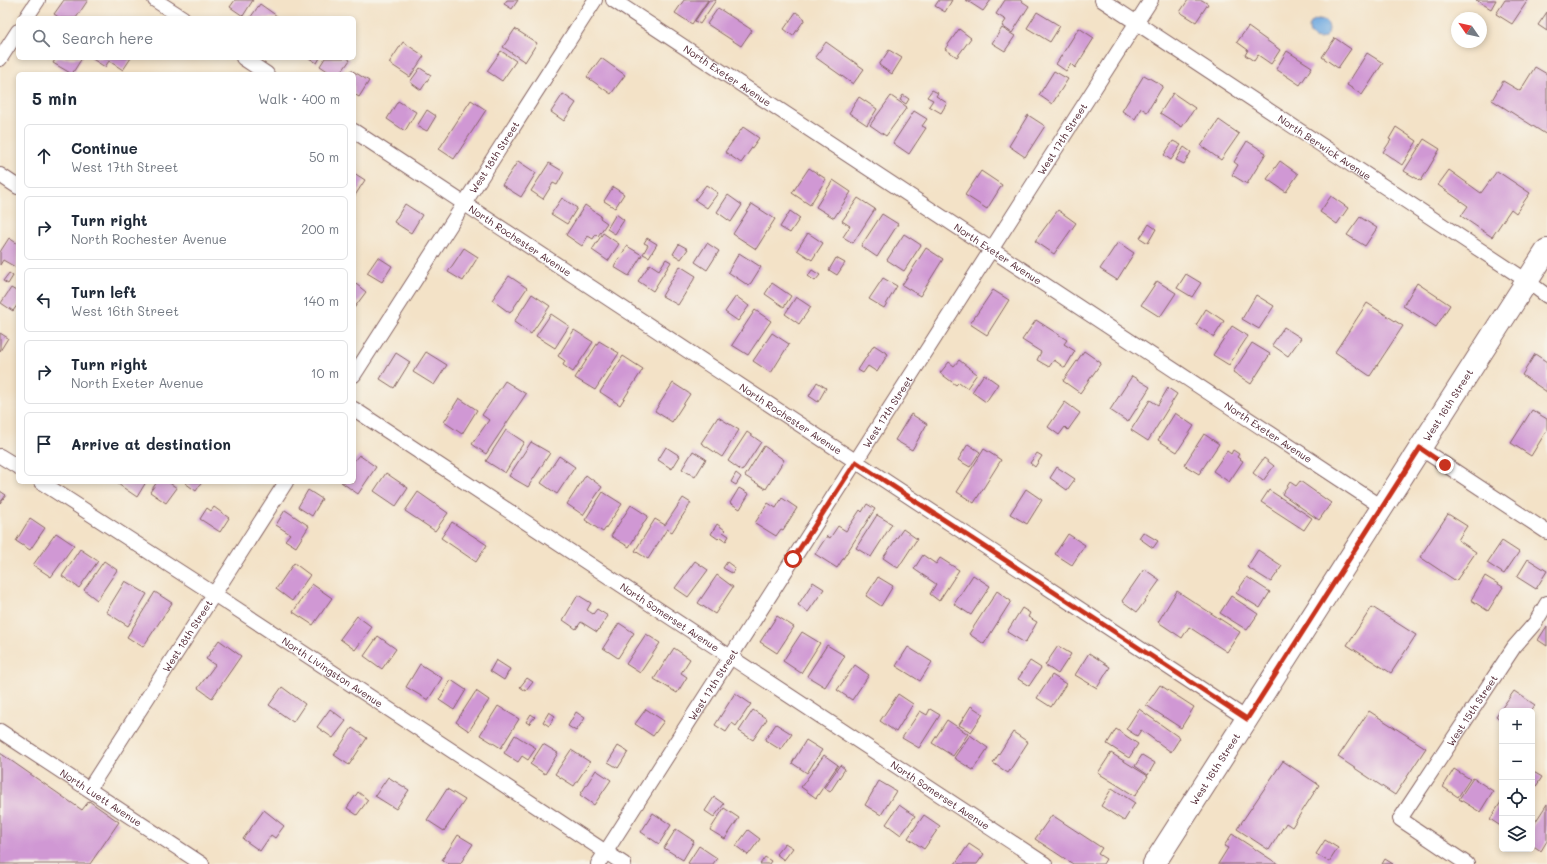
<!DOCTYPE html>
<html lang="en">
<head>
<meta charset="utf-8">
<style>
	body { margin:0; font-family:Mali,sans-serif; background:#f6f6f7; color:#1f2937 }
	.controls { position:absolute; right:12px; bottom:12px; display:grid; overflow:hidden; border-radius:6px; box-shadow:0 2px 6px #0003 }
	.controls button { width:36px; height:36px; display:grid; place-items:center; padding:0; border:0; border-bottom:1px solid #e0e1e3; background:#fff; color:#1f2937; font:20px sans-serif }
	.compass { position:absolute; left:1451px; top:12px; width:36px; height:36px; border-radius:50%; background:#fff; box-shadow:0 2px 6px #0003; rotate:304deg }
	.stop { position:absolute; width:12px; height:12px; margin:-9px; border:3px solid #c8321e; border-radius:50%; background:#fff }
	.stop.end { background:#c8321e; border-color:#fff; box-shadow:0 1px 4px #0008 }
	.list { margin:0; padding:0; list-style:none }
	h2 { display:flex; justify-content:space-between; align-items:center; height:52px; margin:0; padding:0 16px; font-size:17px }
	h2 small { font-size:13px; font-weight:400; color:#747a83 }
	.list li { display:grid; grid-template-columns:26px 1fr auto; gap:12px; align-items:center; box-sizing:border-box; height:64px; margin:0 8px 8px; padding:0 8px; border:1px solid #e0e1e3; border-radius:6px }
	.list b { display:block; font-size:15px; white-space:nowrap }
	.list p { margin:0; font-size:13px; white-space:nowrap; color:#747a83 }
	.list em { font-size:13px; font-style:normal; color:#747a83 }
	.icon { flex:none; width:22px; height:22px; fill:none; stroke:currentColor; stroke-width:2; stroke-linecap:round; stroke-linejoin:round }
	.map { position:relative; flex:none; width:1547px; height:864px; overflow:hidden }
	.search { position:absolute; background:#fff; box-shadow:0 2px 6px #0003; left:16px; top:16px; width:340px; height:44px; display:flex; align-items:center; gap:10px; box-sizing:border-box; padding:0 14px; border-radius:6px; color:#747a83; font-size:15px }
	.panel { position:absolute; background:#fff; box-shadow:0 2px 6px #0003; left:16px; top:72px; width:340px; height:412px; border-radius:6px }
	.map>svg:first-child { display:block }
	.water { fill:#71aae1; stroke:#5e6486 }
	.building { fill:#d098d4 }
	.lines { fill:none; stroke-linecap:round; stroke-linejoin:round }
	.minor-casing { stroke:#856362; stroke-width:16 }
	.primary-casing { stroke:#856362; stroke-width:24 }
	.minor { stroke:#fff; stroke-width:14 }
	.primary { stroke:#fff; stroke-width:22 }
	.route { stroke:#c8321e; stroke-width:5 }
	.labels { text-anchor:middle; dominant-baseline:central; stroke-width:4; stroke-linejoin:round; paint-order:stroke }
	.street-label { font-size:10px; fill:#4a1f2b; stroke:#f7f3e8 }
</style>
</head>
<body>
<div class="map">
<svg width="1547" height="864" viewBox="0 0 1547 864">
	<rect width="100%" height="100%" fill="#f7f3e8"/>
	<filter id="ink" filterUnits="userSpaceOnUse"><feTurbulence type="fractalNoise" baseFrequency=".025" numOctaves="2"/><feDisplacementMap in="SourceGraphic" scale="8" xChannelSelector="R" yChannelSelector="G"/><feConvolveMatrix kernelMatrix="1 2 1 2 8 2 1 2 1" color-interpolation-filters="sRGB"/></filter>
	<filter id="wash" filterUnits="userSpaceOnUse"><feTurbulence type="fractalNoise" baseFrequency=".012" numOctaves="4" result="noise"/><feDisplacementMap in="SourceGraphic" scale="16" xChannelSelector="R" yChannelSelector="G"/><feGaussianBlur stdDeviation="0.9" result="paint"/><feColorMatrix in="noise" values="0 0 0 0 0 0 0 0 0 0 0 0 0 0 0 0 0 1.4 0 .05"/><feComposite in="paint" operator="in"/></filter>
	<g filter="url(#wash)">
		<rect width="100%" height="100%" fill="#f3e2c7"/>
		<!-- water -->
		<path class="water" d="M1309 29a10 10 0 1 1 20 0a10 10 0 1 1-20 0Z"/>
		<g id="blocks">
			<!-- building -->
			<path class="building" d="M64 0H88L76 18H60L54 14Z
				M235 0H253L243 16 230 7Z
				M507 0H518L512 9 504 4Z
				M684 0H708L692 24 675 13Z
				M709 0H716L700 24 695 21Z
				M939 0H952L945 12 935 6Z
				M966 0H991L983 11Z
				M1005 0H1020L1029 6 1012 33 1002 26 1006 20 996 14Z
				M1188 0H1202L1208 4 1196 22 1180 12Z
				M1476 0H1496L1491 9Z
				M1505 0H1528L1512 24 1496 14Z
				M260 4 277 16 276 18H250Z
				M718 8 752 30 741 46 707 24Z
				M796 12 805 19 793 36 784 29Z
				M1037 12 1060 26 1050 42 1027 28Z
				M1547 12V31L1538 25Z
				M1248 27 1280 50 1271 64 1258 55 1254 61 1245 55 1248 50 1237 42Z
				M1002 28 1015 36 1005 51 992 43Z
				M1079 28 1094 38 1075 68 1071 64 1066 71 1056 64Z
				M515 29 537 43 525 62 503 47Z
				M959 29 971 38 957 57 945 49Z
				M1335 38 1351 49 1338 68 1322 57Z
				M403 42 424 56 410 77 389 63Z
				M826 42 864 69 853 84 815 57Z
				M889 50 902 58 892 74 879 65Z
				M501 51 516 61 502 81 487 71Z
				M1287 51 1312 67 1300 85 1276 69Z
				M1367 53 1383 63 1362 95 1347 85Z
				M56 58H82L72 74 53 63Z
				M91 58H131L123 70 109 61 105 67Z
				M309 58H320L317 63Z
				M325 58H347L350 60 340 74H332L320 66Z
				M601 58 625 75 611 94 587 77Z
				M1535 67 1547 74V135L1492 100 1503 81 1520 91Z
				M420 68 431 75 421 90 410 82Z
				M351 70 369 81 359 97 354 94V74H349Z
				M1054 71 1068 79 1052 104 1039 95Z
				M1144 75 1163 86 1147 112 1141 108 1135 119 1122 111Z
				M932 90 938 93 936 96 947 103 941 113 929 106 933 100 927 97Z
				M1173 93 1195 108 1182 127 1160 113Z
				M563 94 576 103 564 121 551 112Z
				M903 95 909 99 906 104 900 100Z
				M891 96 907 107 886 136 870 125Z
				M859 97 877 109 867 125 849 113Z
				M471 100 486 110 454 159 439 149Z
				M398 101 416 112 405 131 387 119Z
				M427 110 436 116 427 131 417 126Z
				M914 111 927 119 922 126 926 128 909 154 893 143Z
				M1028 115 1045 126 1025 157 1009 146Z
				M1219 120 1239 134 1221 160 1201 146Z
				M743 127 759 138 741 163 725 152Z
				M1396 127 1417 141 1402 165 1383 152 1391 140 1389 139Z
				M1424 139 1440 149 1421 181 1404 171Z
				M1173 141 1181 145 1171 160 1164 155Z
				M1247 141 1266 153 1247 184 1232 175 1238 165 1234 162Z
				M1184 147 1191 152 1184 164 1176 160Z
				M518 161 536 173 521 197 502 185Z
				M1280 161 1298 174 1286 192 1267 179Z
				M549 163 564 172 557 185 553 183 543 199 531 191Z
				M809 168 826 179 810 205 792 193Z
				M1449 170 1481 193 1497 171 1530 193 1516 213 1511 209 1492 237 1461 216 1468 206 1438 185Z
				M981 171 1002 185 987 209 965 195Z
				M354 173 365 180 354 197Z
				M833 180 851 192 834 218 816 207Z
				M706 185 718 193 707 208 695 200Z
				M613 187 624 194 615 208 604 201Z
				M728 195 742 205 731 222 717 212Z
				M1331 196 1348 208 1337 224 1320 212Z
				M562 198 577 208 567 224 551 214Z
				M858 198 875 209 853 243 843 237 850 226 842 221Z
				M405 204 422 215 411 233 394 222Z
				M752 204 775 219 756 249 733 234Z
				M585 205 601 216 600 218 607 223 598 236 596 234 593 239 588 236 582 246 566 235Z
				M1058 210 1076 223 1054 254 1035 241Z
				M790 211 800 218 790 233 780 227Z
				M616 214 624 220 615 234 607 229Z
				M882 214 898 224 877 257 861 246Z
				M1360 217 1377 228 1365 246 1347 235Z
				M1149 224 1156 229 1148 243 1140 238Z
				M603 233 619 244 608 261 592 250Z
				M808 233 823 243 812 260 797 250Z
				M904 234 921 245 904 271 887 260Z
				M9 238 18 244 17 268 3 260 0 265V252Z
				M647 238 657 244 649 257 643 254 648 245 644 243Z
				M1118 242 1134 253 1117 280 1100 269Z
				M707 243 719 251 707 270 695 262Z
				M679 244 688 249 681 259 673 254Z
				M627 246 642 255 629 276 614 267Z
				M464 248 478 257 463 281 448 272Z
				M926 248 943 259 920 296 902 285Z
				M739 253 761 267 749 286 728 272Z
				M378 257 392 266 382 282 367 273Z
				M836 258 845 263 837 275 829 270Z
				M666 259 671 262 653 291 638 281 650 264 659 270Z
				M680 266 696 276 678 305 662 296Z
				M812 270 820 275 815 281 808 276Z
				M9 273 13 276 8 284 3 281Z
				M1186 274 1201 283 1192 297 1177 288Z
				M509 276 527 288 510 313 492 300Z
				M883 278 897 286 884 308 869 299Z
				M1157 281 1176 293 1160 317 1141 305Z
				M772 283 791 296 784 307 765 294Z
				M1417 283 1450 305 1436 327 1403 306Z
				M356 284 366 292 354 308V287Z
				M11 288 18 292V304L13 311 1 303Z
				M993 290 1009 300 987 335 970 324Z
				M532 294 550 306 531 334 514 322Z
				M1256 295 1274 306 1259 329 1242 319Z
				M736 296 749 306 738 321 725 312Z
				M796 297 811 307 799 324 785 314Z
				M1367 303 1403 326 1370 376 1335 352Z
				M1206 309 1224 321 1214 337 1196 325Z
				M755 310 771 321 748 355 732 345Z
				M551 314 569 326 555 348 536 336Z
				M1036 320 1067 340 1064 344 1075 351 1065 368 1054 360 1049 367 1037 360 1041 352 1022 340Z
				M1232 326 1248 336 1229 365 1213 355Z
				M1284 327 1301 338 1288 356 1272 345Z
				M574 330 593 342 573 372 563 365 565 361 558 356Z
				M0 333 8 338 0 351Z
				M772 333 789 344 771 373 753 361Z
				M599 341 619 353 595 390 575 378Z
				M1252 343 1270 354 1251 384 1233 372Z
				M874 345 888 354 877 372 868 366 863 373 858 370Z
				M1084 351 1101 363 1080 393 1063 381Z
				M426 352 447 365 434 385 413 372Z
				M396 353 410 362 394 388 380 379Z
				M1535 354 1547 362V392L1522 375Z
				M623 356 643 369 620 405 600 392Z
				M959 360 977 374 967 388 959 382 956 385 940 373 949 362 954 366Z
				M984 374 998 384 986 402 972 392Z
				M1132 376 1150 387 1128 422 1110 410Z
				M505 381 526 394 486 454 472 444 489 420 482 415Z
				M817 382 826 388 818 402 809 396Z
				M673 383 690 394 672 422 655 411Z
				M1168 388 1177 394 1148 441 1131 430 1150 400 1158 405Z
				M459 398 477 410 462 434 444 422Z
				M1065 402 1080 413 1068 430 1065 427 1059 435 1048 427Z
				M1532 410 1547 419V430L1531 456 1511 443Z
				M1175 413 1194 426 1177 452 1158 440Z
				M911 414 927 424 912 450 895 440Z
				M718 417 739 430 722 457 701 443Z
				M506 430 524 442 505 473 486 461Z
				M747 432 761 442 742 471 728 461Z
				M1204 434 1219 444 1199 474 1184 465Z
				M531 442 550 453 528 487 509 476Z
				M968 444 980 452 970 467 958 460Z
				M764 446 784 460 766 489 745 476Z
				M666 447 680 456 672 469 658 460Z
				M984 449 1001 460 974 503 957 492Z
				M1233 450 1239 454 1237 457 1243 461 1229 482 1213 471 1227 451 1231 454Z
				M693 451 706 459 695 477 682 469Z
				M1037 453 1042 456 1035 467 1030 463Z
				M359 455 376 467 358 494 341 482H354V461Z
				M559 456 575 467 557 494 541 483Z
				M1264 458 1274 466 1263 481 1253 473Z
				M1057 467 1075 479 1067 490 1050 478Z
				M386 473 408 488 396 506 374 491Z
				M736 473 741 477 736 485 731 482Z
				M586 475 602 487 583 515 567 504Z
				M1300 481 1331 503 1319 520 1282 494 1290 482 1296 486Z
				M120 482H146L137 497 118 484Z
				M157 482H168L177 488 166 503 150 492Z
				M186 482H202L196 491 185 483Z
				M739 488 749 494 740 509 730 503Z
				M1026 489 1042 500 1027 524 1010 514Z
				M308 490 322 499 312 516 298 507Z
				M1269 490 1312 518 1304 530 1261 502Z
				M0 491 6 495 0 503Z
				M418 492 448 513 435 531 405 511Z
				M603 492 622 504 603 532 585 520Z
				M683 498 691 503 672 532 667 529 648 559 635 551 655 519 665 525Z
				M782 498 797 508 783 530 781 529 776 536 755 523 768 503 776 508Z
				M867 504 875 509 837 568 815 554 827 536 830 538 838 526 846 531 860 510 862 512Z
				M631 505 648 516 629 547 611 536Z
				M214 507 229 518 220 532 200 519 207 508 211 511Z
				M285 510 309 526 296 547 285 540 290 534 276 525Z
				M1448 514 1467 526 1458 540 1476 552 1456 581 1420 557Z
				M877 515 892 524 871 557 856 548Z
				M30 518 45 528 30 550 16 541Z
				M452 522 487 545 476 562 441 538Z
				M717 524 725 530 723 532 729 536 726 541 720 537 718 539 711 534Z
				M903 529 917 539 898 568 883 558Z
				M1143 532 1158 541 1153 548 1139 538Z
				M56 533 74 545 51 577 33 565Z
				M1068 534 1085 545 1072 565 1055 554Z
				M1502 541 1519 552 1504 574 1487 563Z
				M80 549 98 561 79 588 62 576Z
				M1258 550 1282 566 1271 582 1247 567Z
				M923 555 936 564 940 558 959 570 939 601 930 594 936 584 914 569Z
				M1528 559 1547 571 1536 589 1517 577Z
				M104 561 117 570 97 600 84 590Z
				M695 561 708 570 688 597 675 588Z
				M727 562 735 568 732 573 723 568Z
				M294 563 310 575 292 601 276 589Z
				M1144 569 1160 580 1137 612 1122 601Z
				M717 575 733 587 715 614 698 603Z
				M973 575 990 586 971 615 954 604Z
				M1485 576 1503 587 1488 611 1471 600Z
				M878 577 893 586 881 606 866 596Z
				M1247 577 1270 592 1260 608 1236 593Z
				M125 581 147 594 128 626 106 612Z
				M813 582 824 589 808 612 798 605Z
				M312 584 332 598 313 625 293 612Z
				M997 591 1011 601 984 644 969 634Z
				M1177 591 1240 632 1227 652 1189 627 1182 638 1158 622Z
				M155 592 172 603 143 647 127 637Z
				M578 595 591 603 587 610 593 614 597 609 608 616 597 632 581 622 576 629 563 620Z
				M1231 596 1258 614 1247 630 1220 613Z
				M1372 607 1416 635 1391 673 1347 645Z
				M1022 608 1030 613 1028 617 1037 622 1025 643 1007 632Z
				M357 616 372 627 355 650 340 639Z
				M777 616 794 627 777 653 760 642Z
				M619 623 634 633 618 658 603 648Z
				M1547 626V646L1538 640Z
				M802 632 820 643 801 673 783 661Z
				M646 634 660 643 640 673 626 664Z
				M378 636 396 649 382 669 364 656Z
				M219 640 241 656 212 698 198 688 215 665 206 659Z
				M827 645 845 656 825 687 807 676Z
				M1058 646 1071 654 1058 674 1045 665Z
				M908 647 932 662 920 681 896 666Z
				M674 648 690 659 681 673 687 677 677 693 654 679Z
				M1089 653 1110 667 1097 688 1075 675Z
				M496 660 510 669 504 680 490 671Z
				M1030 661 1041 668 1029 686 1018 679Z
				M420 664 442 678 428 700 406 687Z
				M855 665 869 675 852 700 837 690Z
				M1052 675 1066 684 1051 707 1037 698Z
				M527 678 533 682 526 691 520 687Z
				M451 680 466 690 454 710 439 700Z
				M1160 685 1194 707 1181 728 1146 705Z
				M282 687 305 704 293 722 269 705Z
				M476 691 489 700 469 731 456 722Z
				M1514 691 1535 705 1531 711H1502V721L1496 716Z
				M735 693 751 704 736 726 732 723 726 732 715 725Z
				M898 694 913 704 896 732 880 721Z
				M498 706 519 719 501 748 480 735Z
				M971 706 983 714 971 732 959 725Z
				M330 709 346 721 333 738 317 727Z
				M646 709 664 721 653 736 635 724Z
				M930 709 940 715 919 748 902 738 920 711 927 715Z
				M1139 709 1180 738 1171 752 1141 730 1137 736 1126 729Z
				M753 710 767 719 753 740 739 731Z
				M1369 711 1426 748 1395 795 1338 757Z
				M549 712 555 716 549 726 543 722Z
				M576 712 585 718 576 731 568 726Z
				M531 714 535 717 529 724 526 722Z
				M947 720 968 734 953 756 932 743Z
				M776 724 792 734 781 750 765 740Z
				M352 728 367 738 349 765 334 755Z
				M1116 729 1138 744 1129 758 1107 744Z
				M1013 732 1028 742 1008 773 993 763Z
				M515 735 536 748 528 760 522 756 518 762 504 753Z
				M970 735 988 748 973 770 954 758Z
				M806 740 822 750 807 773 792 763Z
				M543 744 558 753 545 774 530 764Z
				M618 746 628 752 618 768 608 762Z
				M571 750 590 762 574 786 555 774Z
				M0 753 82 810 89 801 119 822 90 864H0Z
				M1111 753 1148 776 1135 796 1098 773Z
				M824 755 838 765 816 798 801 787Z
				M1142 755 1155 763 1148 775 1135 766Z
				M1283 761 1319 785 1292 827 1286 823 1269 850 1237 829Z
				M840 765 845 769 830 792 824 788Z
				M1454 769 1470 779 1458 797 1443 787Z
				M596 770 611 780 594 805 580 795Z
				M1532 771 1542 777 1535 788 1532 786Z
				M388 777 409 790 396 809 375 796Z
				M1473 778 1493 791 1480 812 1459 799Z
				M879 781 896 791 881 815 865 805Z
				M1112 788 1135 803 1124 821 1101 806Z
				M447 789 465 800 444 831 427 820Z
				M358 792 368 800 357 815 347 808Z
				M714 797 724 804 714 817 705 811Z
				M1501 802H1502V827L1490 819Z
				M1547 804V841L1541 851 1532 845V827Z
				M899 805 915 816 901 835 886 824Z
				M724 808 739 818 725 839 710 830Z
				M264 810 284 826 275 838 271 835 260 851 243 839Z
				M653 813 671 825 659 844 641 832Z
				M924 815 940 826 924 849 908 838Z
				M1052 815 1102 848 1098 854 1106 859 1103 864H1073L1035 839Z
				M676 829 694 841 683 860 664 848Z
				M748 830 760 839 748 855 736 846Z
				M1232 834 1278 864H1218L1228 848 1224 846Z
				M458 835 473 844 460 864H449L442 860Z
				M1325 840 1338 848 1329 862 1316 854Z
				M785 843 793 848 784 860 776 854Z
				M969 844 984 854 977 864H955Z
				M699 846 717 858 713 864H690L688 863Z
				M765 857 771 861 769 864H760Z
				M1385 859 1393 864H1382Z"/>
		</g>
	</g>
	<g filter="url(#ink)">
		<use href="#blocks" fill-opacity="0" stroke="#856362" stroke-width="1"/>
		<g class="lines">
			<!-- minor casing -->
			<g class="minor-casing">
				<g id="minor">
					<path d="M155 0 183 18"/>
					<path id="s1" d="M613 0 1382 507"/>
					<path id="s2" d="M1102 0 1527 281 1547 296"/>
					<path d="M26 18 38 0"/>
					<path d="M243 58 267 74"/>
					<path d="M0 59 18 31"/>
					<path id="s3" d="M354 131 1247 719"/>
					<path d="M0 175 18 187"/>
					<path id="s4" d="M354 375 595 0"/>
					<path id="s5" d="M354 409 1045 864"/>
					<path d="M1420 448 1547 532"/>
					<path d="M0 456 18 467"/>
					<path id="s6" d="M41 482 214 594 624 864"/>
					<path id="s7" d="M0 731 202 864"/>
					<path id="s8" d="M89 789 286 482"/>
					<path id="s9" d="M598 864 1151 0"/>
					<path id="s10" d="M1467 864 1400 819 1514 647 1535 623 1547 603"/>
				</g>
			</g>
			<!-- primary casing -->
			<g class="primary-casing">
				<g id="primary">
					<path id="s11" d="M1154 864 1547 250"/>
				</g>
			</g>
			<!-- minor -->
			<use href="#minor" class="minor"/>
			<!-- primary -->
			<use href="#primary" class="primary"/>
		</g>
	</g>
	<g class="lines" filter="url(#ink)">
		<!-- route -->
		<path class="route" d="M793 559 856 462 1247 719 1420 448 1445 465"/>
	</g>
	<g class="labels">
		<!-- street labels -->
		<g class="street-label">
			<text stroke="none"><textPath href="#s1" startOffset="137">North Exeter Avenue</textPath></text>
			<text stroke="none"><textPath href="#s9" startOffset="861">West 17th Street</textPath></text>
			<text stroke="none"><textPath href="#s2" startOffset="267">North Berwick Avenue</textPath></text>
			<text stroke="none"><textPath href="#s4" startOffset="259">West 18th Street</textPath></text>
			<text stroke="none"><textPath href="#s3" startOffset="199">North Rochester Avenue</textPath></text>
			<text stroke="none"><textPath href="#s1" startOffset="461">North Exeter Avenue</textPath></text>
			<text stroke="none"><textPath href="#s11" startOffset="545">West 16th Street</textPath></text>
			<text stroke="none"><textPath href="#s9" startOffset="537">West 17th Street</textPath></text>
			<text stroke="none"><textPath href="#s3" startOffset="523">North Rochester Avenue</textPath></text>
			<text stroke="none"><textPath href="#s1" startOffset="785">North Exeter Avenue</textPath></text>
			<text stroke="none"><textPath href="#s5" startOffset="378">North Somerset Avenue</textPath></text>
			<text stroke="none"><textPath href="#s8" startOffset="182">West 18th Street</textPath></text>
			<text stroke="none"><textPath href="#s6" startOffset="348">North Livingston Avenue</textPath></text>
			<text stroke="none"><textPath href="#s9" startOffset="213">West 17th Street</textPath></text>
			<text stroke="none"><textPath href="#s10" startOffset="211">West 15th Street</textPath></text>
			<text stroke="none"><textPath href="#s11" startOffset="113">West 16th Street</textPath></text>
			<text stroke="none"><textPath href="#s5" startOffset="702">North Somerset Avenue</textPath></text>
			<text stroke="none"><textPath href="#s7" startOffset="121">North Luett Avenue</textPath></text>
		</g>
	</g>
</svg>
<div class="controls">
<button>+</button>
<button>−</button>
<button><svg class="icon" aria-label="locate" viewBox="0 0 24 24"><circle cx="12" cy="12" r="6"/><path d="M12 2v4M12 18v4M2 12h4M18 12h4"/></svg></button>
<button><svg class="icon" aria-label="layers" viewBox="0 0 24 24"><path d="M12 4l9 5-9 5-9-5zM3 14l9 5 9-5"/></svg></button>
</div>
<svg class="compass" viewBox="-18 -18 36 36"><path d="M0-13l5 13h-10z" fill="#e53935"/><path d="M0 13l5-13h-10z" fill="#747a83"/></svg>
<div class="stop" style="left:793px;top:559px"></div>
<div class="stop end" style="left:1445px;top:465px"></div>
<div class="search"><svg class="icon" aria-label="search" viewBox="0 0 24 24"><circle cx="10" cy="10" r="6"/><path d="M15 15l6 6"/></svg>Search here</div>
<section class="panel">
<h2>5 min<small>Walk · 400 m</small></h2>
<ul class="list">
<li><svg class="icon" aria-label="ahead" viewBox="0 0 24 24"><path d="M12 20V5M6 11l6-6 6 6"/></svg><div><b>Continue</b><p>West 17th Street</p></div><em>50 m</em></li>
<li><svg class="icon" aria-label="right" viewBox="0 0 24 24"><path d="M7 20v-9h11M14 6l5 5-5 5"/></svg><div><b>Turn right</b><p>North Rochester Avenue</p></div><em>200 m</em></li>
<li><svg class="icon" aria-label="left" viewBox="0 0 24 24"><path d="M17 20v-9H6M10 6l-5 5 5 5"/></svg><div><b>Turn left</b><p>West 16th Street</p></div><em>140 m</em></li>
<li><svg class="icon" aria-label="right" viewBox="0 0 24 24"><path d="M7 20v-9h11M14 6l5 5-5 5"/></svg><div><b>Turn right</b><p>North Exeter Avenue</p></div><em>10 m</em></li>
<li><svg class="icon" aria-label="arrive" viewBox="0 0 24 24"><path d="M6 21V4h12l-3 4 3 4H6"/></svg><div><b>Arrive at destination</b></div></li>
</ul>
</section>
</div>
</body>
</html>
